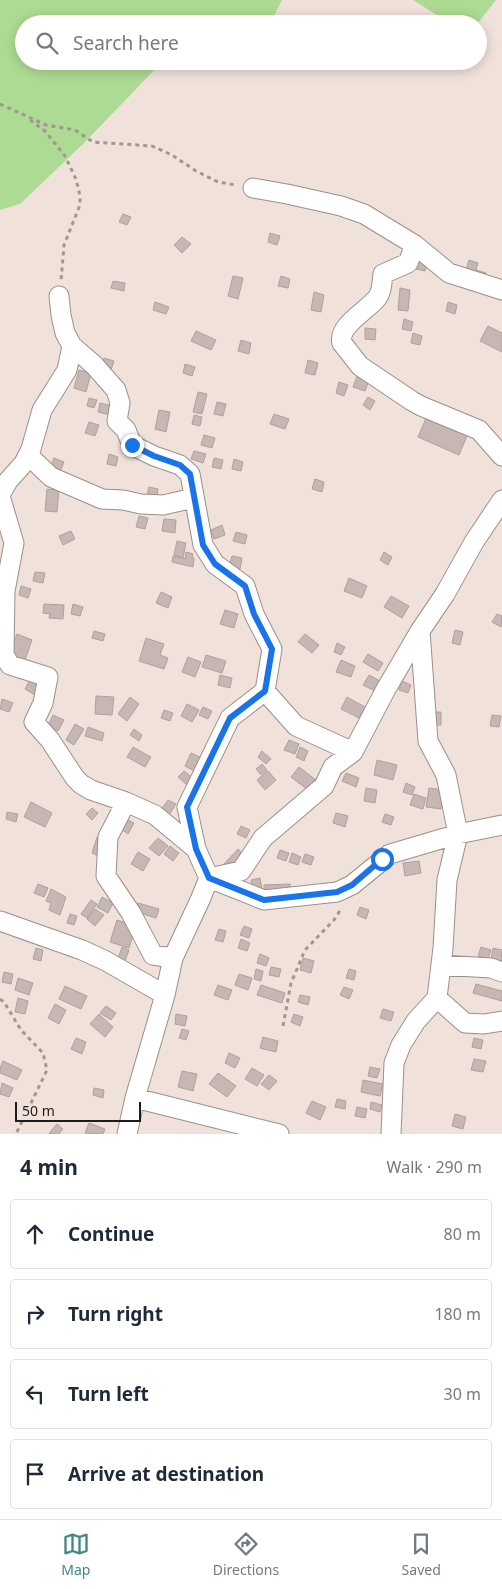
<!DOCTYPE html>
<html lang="en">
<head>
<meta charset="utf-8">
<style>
	body { margin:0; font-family:"Noto Sans",sans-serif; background:#f2f2f3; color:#1f2937 }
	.scale { position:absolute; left:15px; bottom:12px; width:126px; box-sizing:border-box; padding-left:5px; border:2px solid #1f1b18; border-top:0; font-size:14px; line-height:18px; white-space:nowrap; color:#1f1b18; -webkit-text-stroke:4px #f0e2db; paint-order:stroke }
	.stop { position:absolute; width:15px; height:15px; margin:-11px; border:4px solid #1a73e8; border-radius:50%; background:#fff }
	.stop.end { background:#1a73e8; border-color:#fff; box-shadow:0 1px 5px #0008 }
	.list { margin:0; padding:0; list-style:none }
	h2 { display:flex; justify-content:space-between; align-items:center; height:65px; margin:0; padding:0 20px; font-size:21px }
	h2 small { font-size:16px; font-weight:400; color:#747a83 }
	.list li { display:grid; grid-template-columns:32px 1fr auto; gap:15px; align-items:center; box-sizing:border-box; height:70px; margin:0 10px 10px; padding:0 10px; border:1px solid #e0e1e3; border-radius:5px }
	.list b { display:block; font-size:19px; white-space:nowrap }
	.list em { font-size:16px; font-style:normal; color:#747a83 }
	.icon { flex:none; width:28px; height:28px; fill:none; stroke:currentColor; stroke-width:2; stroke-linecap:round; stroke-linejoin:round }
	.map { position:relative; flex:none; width:502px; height:1134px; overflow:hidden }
	.search { position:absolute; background:#fff; box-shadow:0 2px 12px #0003; left:15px; right:15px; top:15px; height:55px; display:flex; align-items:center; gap:12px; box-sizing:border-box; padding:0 18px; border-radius:28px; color:#747a83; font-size:19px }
	.sheet { height:385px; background:#fff }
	nav { display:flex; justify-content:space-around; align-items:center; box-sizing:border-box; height:70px; border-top:1px solid #e0e1e3; background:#fff; font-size:14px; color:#747a83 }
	nav a { display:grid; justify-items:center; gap:2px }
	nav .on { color:#418883 }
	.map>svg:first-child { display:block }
	.green { fill:#aedb93 }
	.building { fill:#c6b7b5; stroke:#afa09f }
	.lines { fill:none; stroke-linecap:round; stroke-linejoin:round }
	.minor-casing { stroke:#9b8f88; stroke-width:21 }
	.path { stroke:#a19691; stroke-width:3; stroke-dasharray:4 4; stroke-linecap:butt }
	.minor { stroke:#fff; stroke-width:19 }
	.route { stroke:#1a73e8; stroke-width:6 }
</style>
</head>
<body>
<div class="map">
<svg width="502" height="1134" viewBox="0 0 502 1134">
	<rect width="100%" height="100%" fill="#f0e2db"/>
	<!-- green -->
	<path class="green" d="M0 0H282L273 18 266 24H24V61H163L84 143 20 204 0 210Z
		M413 0H496L477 24H451Z"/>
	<!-- building -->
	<path class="building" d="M123 214 131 217 127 225 119 222Z
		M270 233 280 236 277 245 268 242Z
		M182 237 191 244 182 253 174 245Z
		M418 260 427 262 425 271 416 269Z
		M469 260 478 263 476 270 486 273 482 282 464 276Z
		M233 276 243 278 238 299 228 296Z
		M281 276 290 279 288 288 278 286Z
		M113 281 125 283 124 291 111 288Z
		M400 288 410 290 408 311 398 310Z
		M314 292 324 295 321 312 311 310Z
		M155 302 169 307 166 314 153 310Z
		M448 302 457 305 455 314 446 311Z
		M404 319 413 322 411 331 402 329Z
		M488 326 502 333V352L480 341Z
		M365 328 376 329 375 340 365 339Z
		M196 331 216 340 211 350 191 341Z
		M413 333 422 336 420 345 411 343Z
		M241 340 251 343 249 354 238 351Z
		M104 358 114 361 111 370 102 367Z
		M308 360 318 363 315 375 305 373Z
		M185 364 195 367 192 376 183 373Z
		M79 370 91 373 86 392 74 388Z
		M358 374 370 378 365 391 353 387Z
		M339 382 348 385 344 396 336 393Z
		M198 392 207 394 202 414 193 412Z
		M368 397 375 401 370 410 363 405Z
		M89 398 97 400 94 408 87 406Z
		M217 402 226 404 223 416 214 414Z
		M100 403 117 407 115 416 98 412Z
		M159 410 170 412 166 432 155 429Z
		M274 414 289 419 285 429 270 424Z
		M194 415 202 417 200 426 192 424Z
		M426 418 467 436 459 455 418 437Z
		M89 422 99 425 95 436 85 433Z
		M204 435 215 438 212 448 201 445Z
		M194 451 206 454 203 463 191 459Z
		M109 454 118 457 116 466 107 464Z
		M54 458 64 462 60 472 50 468Z
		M214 458 223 460 221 469 212 467Z
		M234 459 243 462 241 471 232 469Z
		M315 479 324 482 322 492 312 489Z
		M149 487 158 489 156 502 146 500Z
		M47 489 59 490 57 512 45 511Z
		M139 516 148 518 145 529 136 527Z
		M164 519 176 520 175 533 162 531Z
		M222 525 225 535 214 539 211 530Z
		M71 531 75 539 63 545 59 536Z
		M236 532 247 535 245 544 233 541Z
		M177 541 186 543 183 558 174 555Z
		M186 552 193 554 192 558H194L193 567 172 562 173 556 185 559Z
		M384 552 392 557 388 565 380 560Z
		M232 556 242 558 240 569 229 566Z
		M35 572 45 573 43 583 33 581Z
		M349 578 367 586 362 598 344 591Z
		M21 586 31 589 28 598 19 595Z
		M161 592 172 597 168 608 156 603Z
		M391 596 409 606 402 618 384 607Z
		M44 604 64 605 63 619 49 618 50 614 43 613Z
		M73 604 83 607 80 616 71 614Z
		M225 610 238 614 234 628 220 624Z
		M497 614 502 616 501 627 492 622Z
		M455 630 463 632 460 645 452 643Z
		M94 631 105 634 103 641 92 638Z
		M17 634 32 640 25 660 9 654Z
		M305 634 319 645 312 653 298 642Z
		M146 638 164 644 160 655 168 658 164 669 139 661Z
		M337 643 345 647 341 655 334 652Z
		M368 654 383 663 378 671 363 662Z
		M206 655 226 661 222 673 202 667Z
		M188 657 201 662 195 677 182 672Z
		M341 660 355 666 351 677 336 672Z
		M220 675 232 678 230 688 218 685Z
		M369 675 380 681 375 691 363 685Z
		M30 680 43 688 38 697 25 689Z
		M402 681 411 685 408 693 399 690Z
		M96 696 114 697 112 715 95 714Z
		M130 697 139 704 127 721 118 714Z
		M347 697 365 707 359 718 341 709Z
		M2 699 13 703 9 712 0 709Z
		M187 704 199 710 192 722 181 716Z
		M203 707 212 711 208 719 199 715Z
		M164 710 173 713 170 721 161 718Z
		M430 712H441V725H430Z
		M53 715 64 720 58 731 48 726Z
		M492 715 501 716 499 727 490 726Z
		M75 724 84 729 74 745 66 740Z
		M88 727 104 733 102 741 85 736Z
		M134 729 142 735 139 741 130 735Z
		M289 740 299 744 295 754 284 750Z
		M133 747 151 757 145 767 127 757Z
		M300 747 308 751 304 761 296 757Z
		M262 751 271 759 266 764 258 757Z
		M191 753 202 758 196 772 185 766Z
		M377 760 397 765 393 780 374 775Z
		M262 764 267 770 261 775 256 769Z
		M299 767 316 780 308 790 291 777Z
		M184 771 193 778 187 785 178 777Z
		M268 771 276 780 265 790 257 780Z
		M346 773 359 778 356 787 342 781Z
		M406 783 415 787 412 795 403 792Z
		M366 788 377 790 375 803 364 801Z
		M429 788 443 790 441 809 426 807Z
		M414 794 426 798 423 809 410 805Z
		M168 800 176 804 169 815 161 810Z
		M31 802 52 813 45 827 24 817Z
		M92 808 98 813 92 820 86 814Z
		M7 812 18 814 16 822 6 819Z
		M336 813 348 816 345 827 333 823Z
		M385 814 394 817 391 825 382 822Z
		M126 819 134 823 128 834 121 829Z
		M241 826 250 830 246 838 237 834Z
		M97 837 107 841 101 857 92 853Z
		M158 838 168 846 159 856 149 848Z
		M170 846 179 853 173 861 164 854Z
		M238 849 244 855 230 871 223 865Z
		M280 850 289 853 286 861 277 858Z
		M138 852 150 859 143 871 131 864Z
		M292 853 301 857 298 865 289 862Z
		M305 854 314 857 311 865 302 862Z
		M419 861 421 873 405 876 403 863Z
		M260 878 262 889 253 891 251 880Z
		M38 884 48 888 44 897 34 893Z
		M290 884V892L264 894V885Z
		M51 889 66 897 60 915 49 910 51 903 46 901Z
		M102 897 113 903 108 913 97 907Z
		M91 900 97 904 87 918 81 914Z
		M138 903 159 909 156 918 136 912Z
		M360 907 369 910 366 919 357 915Z
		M95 909 104 915 95 926 87 919Z
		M70 914 77 916 74 925 67 923Z
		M117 920 136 926 129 948 110 942Z
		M244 926 252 929 249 938 240 935Z
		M219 929 226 931 223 942 215 940Z
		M241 939 250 943 247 951 238 948Z
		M122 947 129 950 125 961 118 959Z
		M481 947 491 950 488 959 478 956Z
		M36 948 43 950 41 961 33 959Z
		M493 948 502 950 501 961 491 959Z
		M260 954 269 958 266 966 257 963Z
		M303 958 314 961 311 973 300 970Z
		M271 967 281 969 279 977 269 975Z
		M256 969 263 971 261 981 254 979Z
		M349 969 356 971 354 980 346 978Z
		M4 972 13 974 11 984 2 982Z
		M239 974 252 978 248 990 235 985Z
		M18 978 33 983 29 995 15 990Z
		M476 984 502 991V1001L473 993Z
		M218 985 232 990 228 1000 214 995Z
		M261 985 285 993 282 1003 257 995Z
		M65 986 87 996 81 1009 59 999Z
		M344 987 353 990 349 999 340 995Z
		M300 995 310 997 308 1005 298 1002Z
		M18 998 28 1001 25 1014 15 1012Z
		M55 1004 66 1010 59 1024 48 1018Z
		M106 1006 116 1013 111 1020 100 1013Z
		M383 1009 394 1012 391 1021 380 1018Z
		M99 1014 113 1027 105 1037 90 1024Z
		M176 1014 187 1016 185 1026 175 1024Z
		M294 1014 303 1017 300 1026 291 1022Z
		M182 1029 189 1031 186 1040 179 1038Z
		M263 1037 278 1041 276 1052 260 1048Z
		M76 1038 86 1042 82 1054 71 1049Z
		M474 1038 483 1040 481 1049 472 1047Z
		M229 1053 240 1058 235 1068 225 1063Z
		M474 1059 486 1061 483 1072 471 1070Z
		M3 1061 22 1070 17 1080 0 1073V1068Z
		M370 1067 380 1069 377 1078 368 1076Z
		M252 1068 264 1075 257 1086 245 1079Z
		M182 1071 197 1074 193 1091 178 1087Z
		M218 1073 236 1086 227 1097 209 1084Z
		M269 1075 277 1081 269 1090 261 1084Z
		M363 1080 383 1084 380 1096 361 1092Z
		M2 1083 13 1088 9 1097 0 1094Z
		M94 1088 104 1090 103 1098 93 1095Z
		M337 1099 346 1101 345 1109 335 1107Z
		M312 1101 326 1107 320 1120 306 1113Z
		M371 1102 382 1105 380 1112 370 1109Z
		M357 1107 367 1109 365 1118 355 1116Z
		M455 1114 466 1117 463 1129 452 1126Z
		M89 1123 105 1129 103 1134 85 1133Z
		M57 1124 63 1129 59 1134H50L49 1133Z"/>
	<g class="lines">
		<!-- minor casing -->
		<g class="minor-casing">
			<path id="minor" d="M253 188 287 194 341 206 364 214 415 245 449 273 502 290
				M415 245 408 263 383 274C382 281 382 292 377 298 368 310 337 326 342 343L360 366 412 401 421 406 479 430 502 456
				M59 296 61 315 65 333 72 346 94 365 116 390 120 403 117 421 126 430 132 445 154 456 180 465 190 474 203 545 215 564 245 586 254 614 272 649 265 691 296 726 353 752
				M28 455 51 477 102 499 123 500 141 504 163 505 194 498
				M0 495 8 481 24 463 31 449 42 410 67 370 72 346
				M0 496 14 543 5 591 4 655 10 665 48 677 43 703 34 722 50 740 75 778 81 784 91 790 126 802 155 815 196 849 209 878 264 900 337 892 352 885 390 854 458 834 502 825
				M126 802 108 837 106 876 131 913 153 955 173 958
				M196 849 187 807 230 718 265 691
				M0 921 82 950 106 961 165 995
				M441 965 491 968 502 972
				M437 998 465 1023 484 1024 502 1021
				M135 1098 279 1134
				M127 1134 135 1098 165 995 173 958 200 900 209 878 241 871 263 838 324 786 333 767 353 752 386 689 420 631 445 594 474 542 502 500
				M391 1134 394 1063 401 1045 416 1021 437 998 443 948 447 880 458 834 446 775 428 741 420 631"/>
		</g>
		<!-- path -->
		<path class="path" d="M0 104 46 125 75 130 93 142 152 146 172 155 196 171 218 182 236 185
			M30 120 45 131 65 156 76 179 80 196V205L64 245 61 281
			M0 999 4 1002 21 1030 43 1053 47 1070 16 1134
			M283 1026 291 983 305 950 334 920 341 909"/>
		<!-- minor -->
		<use href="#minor" class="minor"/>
	</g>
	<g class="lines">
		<!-- route -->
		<path class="route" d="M132 445 154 456 180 465 190 474 203 545 215 564 245 586 254 614 272 649 265 691 230 718 187 807 196 849 209 878 264 900 337 892 352 885 382 859"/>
	</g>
</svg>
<div class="scale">50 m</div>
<div class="stop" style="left:382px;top:859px"></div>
<div class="stop end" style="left:132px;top:445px"></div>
<div class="search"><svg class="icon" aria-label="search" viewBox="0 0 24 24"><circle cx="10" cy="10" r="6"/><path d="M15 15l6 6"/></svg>Search here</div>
</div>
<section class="sheet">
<h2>4 min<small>Walk · 290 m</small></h2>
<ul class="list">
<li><svg class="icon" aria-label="ahead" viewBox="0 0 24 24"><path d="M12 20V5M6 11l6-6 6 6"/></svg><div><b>Continue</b></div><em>80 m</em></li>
<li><svg class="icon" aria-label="right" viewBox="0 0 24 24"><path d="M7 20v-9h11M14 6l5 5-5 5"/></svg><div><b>Turn right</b></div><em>180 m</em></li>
<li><svg class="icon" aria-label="left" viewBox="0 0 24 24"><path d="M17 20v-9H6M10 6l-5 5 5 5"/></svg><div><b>Turn left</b></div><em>30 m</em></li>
<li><svg class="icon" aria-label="arrive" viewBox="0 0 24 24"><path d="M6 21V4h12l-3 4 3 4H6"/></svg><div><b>Arrive at destination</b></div></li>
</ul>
</section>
<nav>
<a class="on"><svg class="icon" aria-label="map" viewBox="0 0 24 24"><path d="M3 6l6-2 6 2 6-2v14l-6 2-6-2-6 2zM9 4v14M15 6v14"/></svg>Map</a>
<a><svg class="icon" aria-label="directions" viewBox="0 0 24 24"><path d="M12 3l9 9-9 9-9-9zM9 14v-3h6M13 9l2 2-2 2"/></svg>Directions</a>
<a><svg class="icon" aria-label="saved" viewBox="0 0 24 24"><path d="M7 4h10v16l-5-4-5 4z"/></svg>Saved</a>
</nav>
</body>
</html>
